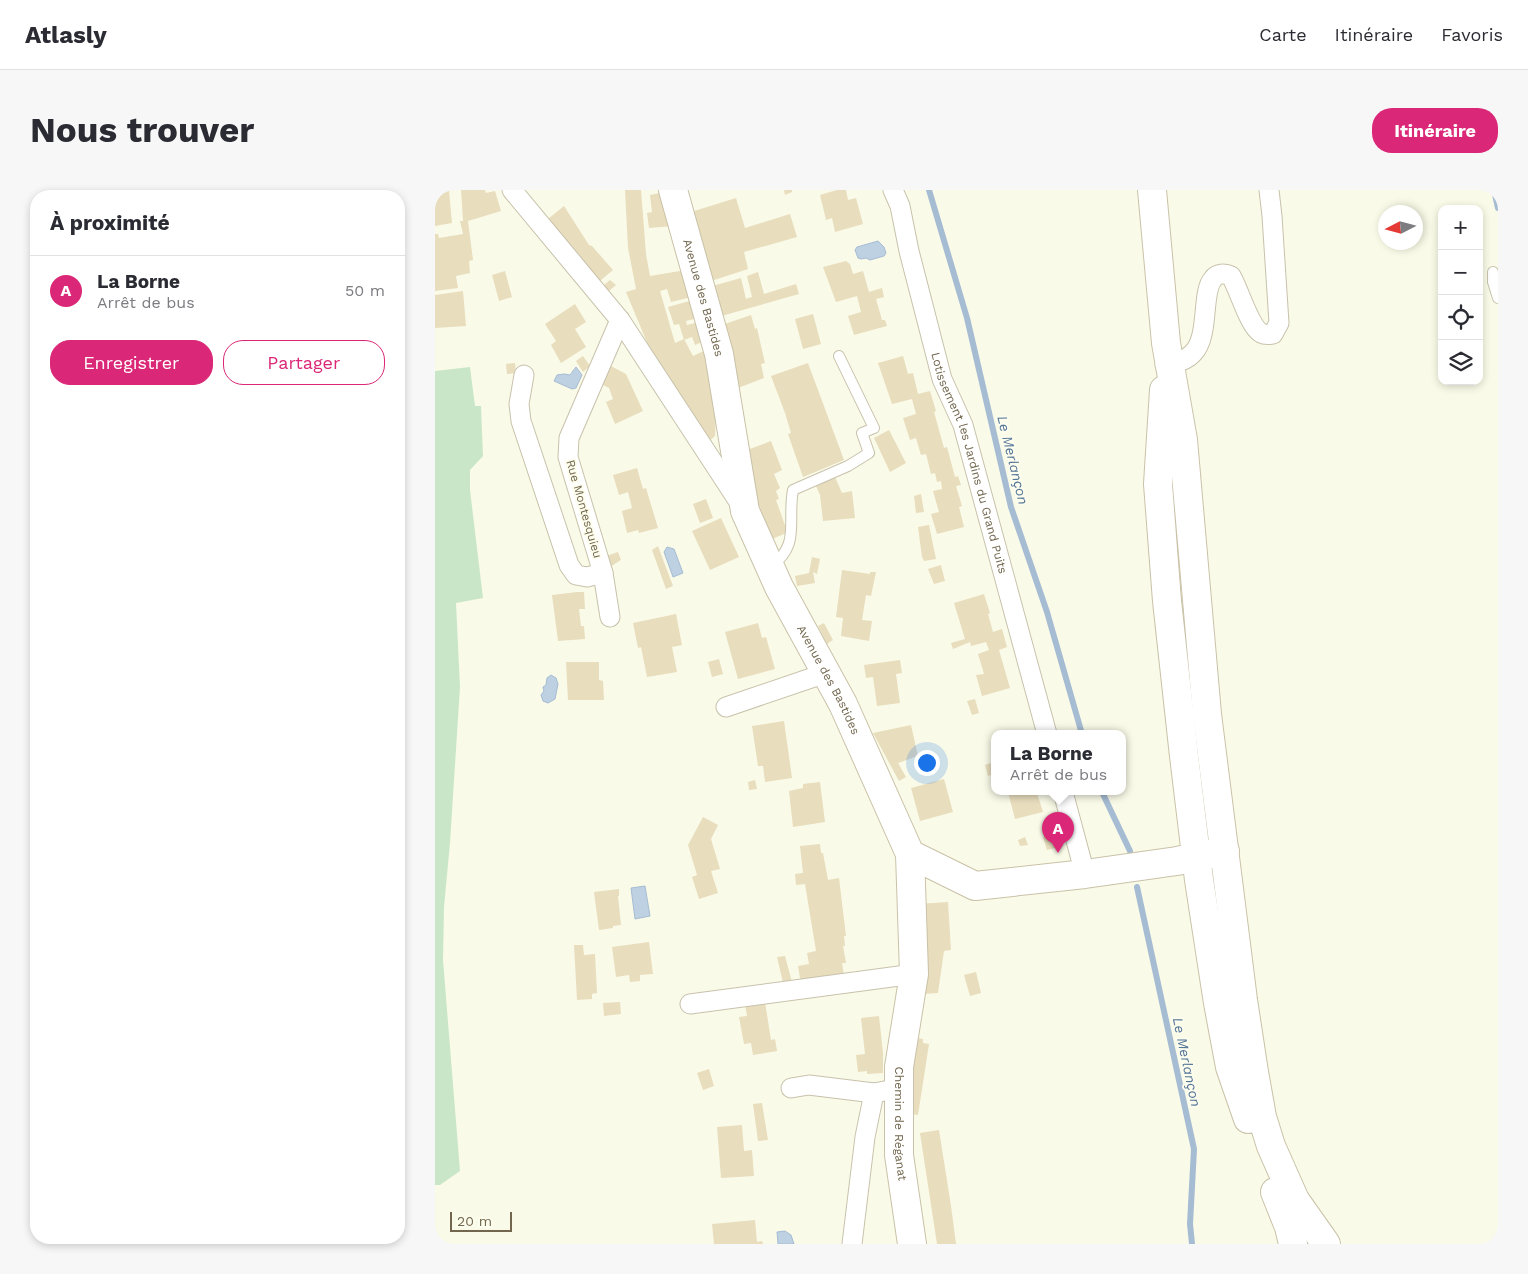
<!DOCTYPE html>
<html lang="fr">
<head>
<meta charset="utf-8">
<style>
	body { margin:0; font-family:"Work Sans",sans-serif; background:#f7f7f7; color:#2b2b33 }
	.controls { position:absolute; right:15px; top:15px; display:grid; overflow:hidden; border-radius:10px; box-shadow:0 2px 8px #0003 }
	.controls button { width:45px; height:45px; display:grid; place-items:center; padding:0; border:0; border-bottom:1px solid #e1e1e2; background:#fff; color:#2b2b33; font:25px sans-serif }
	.compass { position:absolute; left:943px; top:15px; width:45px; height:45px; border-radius:50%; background:#fff; box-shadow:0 2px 8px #0003; rotate:264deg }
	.scale { position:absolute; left:15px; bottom:12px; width:62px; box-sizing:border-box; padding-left:5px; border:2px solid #72674e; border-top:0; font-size:14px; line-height:18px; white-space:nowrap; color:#72674e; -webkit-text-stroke:4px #fdfdee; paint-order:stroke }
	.you { position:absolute; left:491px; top:572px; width:18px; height:18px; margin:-12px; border:4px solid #fff; border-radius:50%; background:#1a73e8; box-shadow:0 0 0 8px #1a73e833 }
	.badge { display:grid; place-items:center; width:32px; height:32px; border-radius:50%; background:#db2777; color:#fff; font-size:16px; font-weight:700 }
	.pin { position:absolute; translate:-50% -41px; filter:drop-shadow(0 1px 2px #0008) }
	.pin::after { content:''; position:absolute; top:26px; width:18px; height:15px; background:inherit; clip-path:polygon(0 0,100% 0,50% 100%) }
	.popup { position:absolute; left:556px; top:540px; width:135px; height:65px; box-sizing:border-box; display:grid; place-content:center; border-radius:10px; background:#fff; filter:drop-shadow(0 1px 4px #0005); font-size:16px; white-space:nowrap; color:#7c7c81 }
	.popup b { font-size:19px; color:#2b2b33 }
	.popup::after { content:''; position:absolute; left:50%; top:100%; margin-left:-10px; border:10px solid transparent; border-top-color:#fff }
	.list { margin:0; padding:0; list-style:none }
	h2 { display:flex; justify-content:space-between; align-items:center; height:65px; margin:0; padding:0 20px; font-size:21px }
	h2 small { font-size:16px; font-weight:400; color:#7c7c81 }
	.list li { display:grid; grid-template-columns:32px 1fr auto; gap:15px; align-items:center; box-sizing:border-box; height:70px; padding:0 20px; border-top:1px solid #e1e1e2 }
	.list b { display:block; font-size:19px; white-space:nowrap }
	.list p { margin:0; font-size:16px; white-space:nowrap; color:#7c7c81 }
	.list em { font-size:16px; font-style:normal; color:#7c7c81 }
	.actions { display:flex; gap:10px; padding:15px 20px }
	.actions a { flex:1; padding:11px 0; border:1px solid #db2777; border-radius:20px; text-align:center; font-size:18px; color:#db2777 }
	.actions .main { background:#db2777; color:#fff }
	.icon { flex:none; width:28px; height:28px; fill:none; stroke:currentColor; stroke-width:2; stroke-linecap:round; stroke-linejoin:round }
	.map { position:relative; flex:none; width:1063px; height:1054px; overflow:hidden; border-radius:20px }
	header { display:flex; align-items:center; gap:30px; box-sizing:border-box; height:70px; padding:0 25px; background:#fff; border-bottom:1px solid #e1e1e2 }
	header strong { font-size:24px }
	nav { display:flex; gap:28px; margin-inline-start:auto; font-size:18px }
	.intro { display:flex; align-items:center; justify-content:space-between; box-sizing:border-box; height:120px; padding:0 30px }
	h1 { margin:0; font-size:35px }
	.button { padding:12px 22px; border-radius:20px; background:#db2777; color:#fff; font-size:18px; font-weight:700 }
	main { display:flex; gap:30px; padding:0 30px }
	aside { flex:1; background:#fff; border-radius:20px; box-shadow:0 2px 8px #0003 }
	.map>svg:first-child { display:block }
	.green { fill:#c9e7c8 }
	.water { fill:#bed1e2; stroke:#a5bcd3 }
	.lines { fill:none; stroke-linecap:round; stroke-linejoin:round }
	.stream { stroke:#a5bcd3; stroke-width:6 }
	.building { fill:#e8ddbd }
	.lane-casing { stroke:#c8c2ac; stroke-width:12 }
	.street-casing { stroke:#c8c2ac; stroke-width:21 }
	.secondary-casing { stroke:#c9c2a8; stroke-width:30 }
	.lane { stroke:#fff; stroke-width:10 }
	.street { stroke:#fff; stroke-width:19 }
	.secondary { stroke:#fff; stroke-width:28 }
	.labels { text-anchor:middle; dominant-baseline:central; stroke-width:4; stroke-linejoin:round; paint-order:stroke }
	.street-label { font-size:12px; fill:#72674e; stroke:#fdfdee }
	.water-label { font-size:14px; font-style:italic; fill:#547597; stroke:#fdfdee }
</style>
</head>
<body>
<header>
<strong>Atlasly</strong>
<nav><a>Carte</a><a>Itinéraire</a><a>Favoris</a></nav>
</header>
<div class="intro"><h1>Nous trouver</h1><a class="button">Itinéraire</a></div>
<main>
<aside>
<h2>À proximité<small></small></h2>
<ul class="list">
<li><span class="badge">A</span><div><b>La Borne</b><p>Arrêt de bus</p></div><em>50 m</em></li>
</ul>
<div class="actions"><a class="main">Enregistrer</a><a>Partager</a></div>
</aside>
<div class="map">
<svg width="1063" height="1054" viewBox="0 0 1063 1054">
	<rect width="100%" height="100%" fill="#fafae8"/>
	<!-- green -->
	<path class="green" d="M35 177 40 216H46L48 266 35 280V300L48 408 21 413 25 497 15 653 9 717 8 770 25 981 5 995H0V181Z"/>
	<!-- water -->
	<path class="water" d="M443 51 449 57 451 63 449 66 435 70 431 68 426 69 423 68 420 60 422 57Z
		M141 177 147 185 141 198 137 199 119 191 122 185 129 184 135 185Z
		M232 357 239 359 248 383 238 387 229 362Z
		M116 485 121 488 123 494 120 509 113 513 108 511 106 505 109 501 108 497 111 495 112 488Z
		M210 696 215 726 200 729 196 698Z
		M350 1041 356 1045 359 1054H343L342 1042Z"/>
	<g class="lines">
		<!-- stream -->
		<path class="stream" d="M494 0 532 128 576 317 612 422 647 544
			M1059 0 1063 18
			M667 602 695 661
			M702 697 759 959 755 1034 757 1054"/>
	</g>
	<!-- building -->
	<path class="building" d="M0 0H14L17 33 0 36Z
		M26 0H50L51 3 60 1 66 21 33 31 38 70 34 71 35 83 21 86 23 98 0 101V44H3L4 48 28 44 25 31H28Z
		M190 0H206L211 64 215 86 251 80 257 107 236 112 232 99 225 101 240 153 249 149 258 166 271 160 282 197 280 246 272 253 230 180 226 181 216 162 191 102 201 99 193 58Z
		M349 0H357V2L350 5Z
		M402 0H411L413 10 421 8 428 34 400 42 397 28 391 30 385 5Z
		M230 2 239 36 214 38 212 23 217 22 215 5Z
		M301 8 310 38 355 24 362 47 309 62 313 79 273 92 256 22Z
		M129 16 154 55 157 56 178 80 165 91 142 66 126 43 125 45 113 29Z
		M411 71 415 74 418 84 428 81 434 102 447 98 449 107 441 109 447 130H450L452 136 419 145 413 126 426 122 422 106 401 112 388 77Z
		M70 81 77 107 64 111 57 85Z
		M323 82 329 104 361 94 364 104 283 127 274 97 306 88 311 109 313 108 317 107 312 86Z
		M175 90 181 95 174 101 169 95Z
		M28 101 31 136 0 138V105Z
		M258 110 263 128 251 131 252 135 264 132 269 151 260 155 257 147 249 150 244 134 239 135 233 117Z
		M140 114 151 132 140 139 151 157 126 173 116 155 121 151 110 134Z
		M378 124 386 154 368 159 360 129Z
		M316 125 320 139 322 138 330 173 326 174 329 188 303 198 287 135Z
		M148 166 155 176 148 182 141 171Z
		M468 166 473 184 478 183 483 204 495 201 501 221 499 222 509 258 512 257 520 287 523 286 526 295 521 296 527 316 524 317 529 337 502 344 496 324 504 322 498 301 507 299 506 291 502 292 500 283 496 284 491 264 486 265 481 248 475 250 468 228 481 224 477 209 457 214 443 173Z
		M80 173 81 183 72 184 71 174Z
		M373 173 409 270 368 287 353 244 356 243 350 223 336 186Z
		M172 174 191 184 208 221 180 234 171 212 178 209 174 198 164 193Z
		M454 240 471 273 455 282 439 248Z
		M336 251 347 280 339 284 345 298 341 301 344 309 341 310 352 341 349 344 337 349 321 308 312 260Z
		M202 278 208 299 211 298 223 338 204 343 203 340 192 343 187 321 197 318 193 302 184 305 178 285Z
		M400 287 407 303 417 301 420 328 388 331 385 305 381 296Z
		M486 304 489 322 481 323 479 306Z
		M271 309 278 328 265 333 258 314Z
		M286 328 304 367 275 380 257 341Z
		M494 335 501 369 489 371 487 367 483 337Z
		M223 356 238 396 231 399 217 360Z
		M183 362 186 370 175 377 171 366Z
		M377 367 385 369 382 384 378 382 380 393 362 396 360 386 374 383Z
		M506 375 510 391 499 394 493 379Z
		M407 380 435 384V382H441L436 406 431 405 427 430 437 431 434 451 406 446 408 428 401 427Z
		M142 402H149L150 419H144L146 436H149L150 449 123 451 117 405Z
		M549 404 555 423 553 424 558 442 567 439 572 457 564 460 575 498 547 506 541 485 549 484 543 464 554 460 551 452 536 456 535 452 518 459 516 453 530 449 519 413Z
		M241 424 247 455 237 457 242 482 212 487 206 457 203 458 198 433Z
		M323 433 327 448 331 447 340 479 303 489 290 442Z
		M389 433 398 450 392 454 383 436Z
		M284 469 288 484 277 487 273 472Z
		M465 470 467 483 461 484 465 513 442 516 438 487 431 488 429 475Z
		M131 472H164V490L168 491 169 510H133Z
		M540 509 544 523 537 525 532 511Z
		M349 531 357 588 330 592 328 576H323L317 536Z
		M476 535 483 566 463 573 471 587 464 591 438 543Z
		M559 572V584L553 586 550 575Z
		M509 589 518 622 485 631 476 598Z
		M320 590 322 599 314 600 313 592Z
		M385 592 390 632 358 637 354 601 368 598V594Z
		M573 602H606L602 603 608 622 580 629Z
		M268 627 283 635 276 649 285 679 276 681 283 703 264 709 257 687 262 685 253 655Z
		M624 642 628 656 612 660 608 647Z
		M590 647 593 655 585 656 583 650Z
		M385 654 386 663H388L393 690 404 688 411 746H409L410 756H408L411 773H407L409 786 366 794 363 776 374 774 372 763 381 761 370 694 361 695 360 684 368 683 365 656Z
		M184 699V706H183L186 735 178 736V738L164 740 159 702Z
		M513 712 516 760 509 761 503 803 488 804 482 714Z
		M214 752 218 784 205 785V791L195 792 194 785 181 787 177 757Z
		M139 755H148L149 765 160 764 162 803 157 804V809L142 810Z
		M350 766 358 796 349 797 342 767Z
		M541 782 546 803 535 806 529 785Z
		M185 812 186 824 169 826 168 813Z
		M330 812 336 850 340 849 342 861 318 865 316 853 309 854 304 827 312 826 310 814Z
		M444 826 448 863V883L432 884V881L423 882 421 865 430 864 426 828Z
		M482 848 488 849V853L494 854 483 925 471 923Z
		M274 879 279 896 268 900 262 883Z
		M327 913 333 950 323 951 318 914Z
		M307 935 309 961 317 960 319 986 286 988 282 937Z
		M504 940 516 1016 521 1054H502L485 943Z
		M320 1030 322 1052 327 1051 328 1054H279L277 1034Z"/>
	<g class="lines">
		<!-- lane casing -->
		<g class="lane-casing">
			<path id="lane" d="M1058 82V92L1063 108
				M336 376C366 355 352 331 358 300L413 276 434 263 427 243 439 238 404 166"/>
		</g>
		<!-- street casing -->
		<g class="street-casing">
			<g id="street">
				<path d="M77 0 185 130 304 312"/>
				<path id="s1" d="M458 0 465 16 474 61 507 189 528 235 612 544"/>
				<path d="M730 175C740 173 751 171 758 163 775 146 766 102 778 89 782 83 790 83 796 86 804 99 814 136 826 143 830 145 833 145 838 144L844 133 837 26 834 0"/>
				<path d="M89 185 84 214 86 231 134 375 141 385 152 387 168 383"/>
				<path d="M175 427 168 383 133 267 134 248 185 130"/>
				<path d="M291 517 391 483"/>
				<path d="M628 602 650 684"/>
				<path d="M255 814 479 784"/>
				<path d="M356 898 374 895 439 903"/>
				<path d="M417 1054 430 947 439 903 465 898"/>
			</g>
		</g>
		<!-- secondary casing -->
		<g class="secondary-casing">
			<g id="secondary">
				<path id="s2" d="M238 0 284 164 310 321 344 397 408 514 475 664 540 696 650 684 742 671 790 661"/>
				<path d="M717 0 731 153 748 250 772 524 808 810 819 882 827 927 836 956 860 1010 891 1054"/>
				<path d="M729 200 723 294 732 411 749 566 764 690 783 813 795 877 813 929"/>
				<path id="s3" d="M475 664 479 784 464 877V965L477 1054"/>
				<path d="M840 1002 854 1037 858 1054"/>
			</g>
		</g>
		<!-- lane -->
		<use href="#lane" class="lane"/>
		<!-- street -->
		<use href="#street" class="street"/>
		<!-- secondary -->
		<use href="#secondary" class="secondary"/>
	</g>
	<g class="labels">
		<!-- street labels -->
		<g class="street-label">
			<text stroke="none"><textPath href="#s2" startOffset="112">Avenue des Bastides</textPath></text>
			<text stroke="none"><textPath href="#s1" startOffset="284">Lotissement les Jardins du Grand Puits</textPath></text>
			<text transform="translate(149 319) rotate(74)">Rue Montesquieu</text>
			<text stroke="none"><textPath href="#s2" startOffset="518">Avenue des Bastides</textPath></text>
			<text stroke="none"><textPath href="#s3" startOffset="271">Chemin de Réganat</textPath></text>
		</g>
		<!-- water labels -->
		<g class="water-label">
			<text transform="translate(578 270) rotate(76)">Le Merlançon</text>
			<text transform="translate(752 872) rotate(78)">Le Merlançon</text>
		</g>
	</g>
</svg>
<div class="controls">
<button>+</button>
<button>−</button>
<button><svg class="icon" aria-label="locate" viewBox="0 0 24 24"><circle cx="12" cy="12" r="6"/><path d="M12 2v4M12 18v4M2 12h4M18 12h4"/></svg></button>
<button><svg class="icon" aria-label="layers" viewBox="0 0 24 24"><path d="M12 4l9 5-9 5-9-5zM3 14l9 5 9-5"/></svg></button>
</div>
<svg class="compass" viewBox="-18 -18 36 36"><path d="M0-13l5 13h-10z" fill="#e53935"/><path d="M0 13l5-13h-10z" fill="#7c7c81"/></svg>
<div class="scale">20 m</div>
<div class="you"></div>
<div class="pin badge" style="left:623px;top:663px">A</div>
<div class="popup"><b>La Borne</b>Arrêt de bus</div>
</div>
</main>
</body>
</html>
